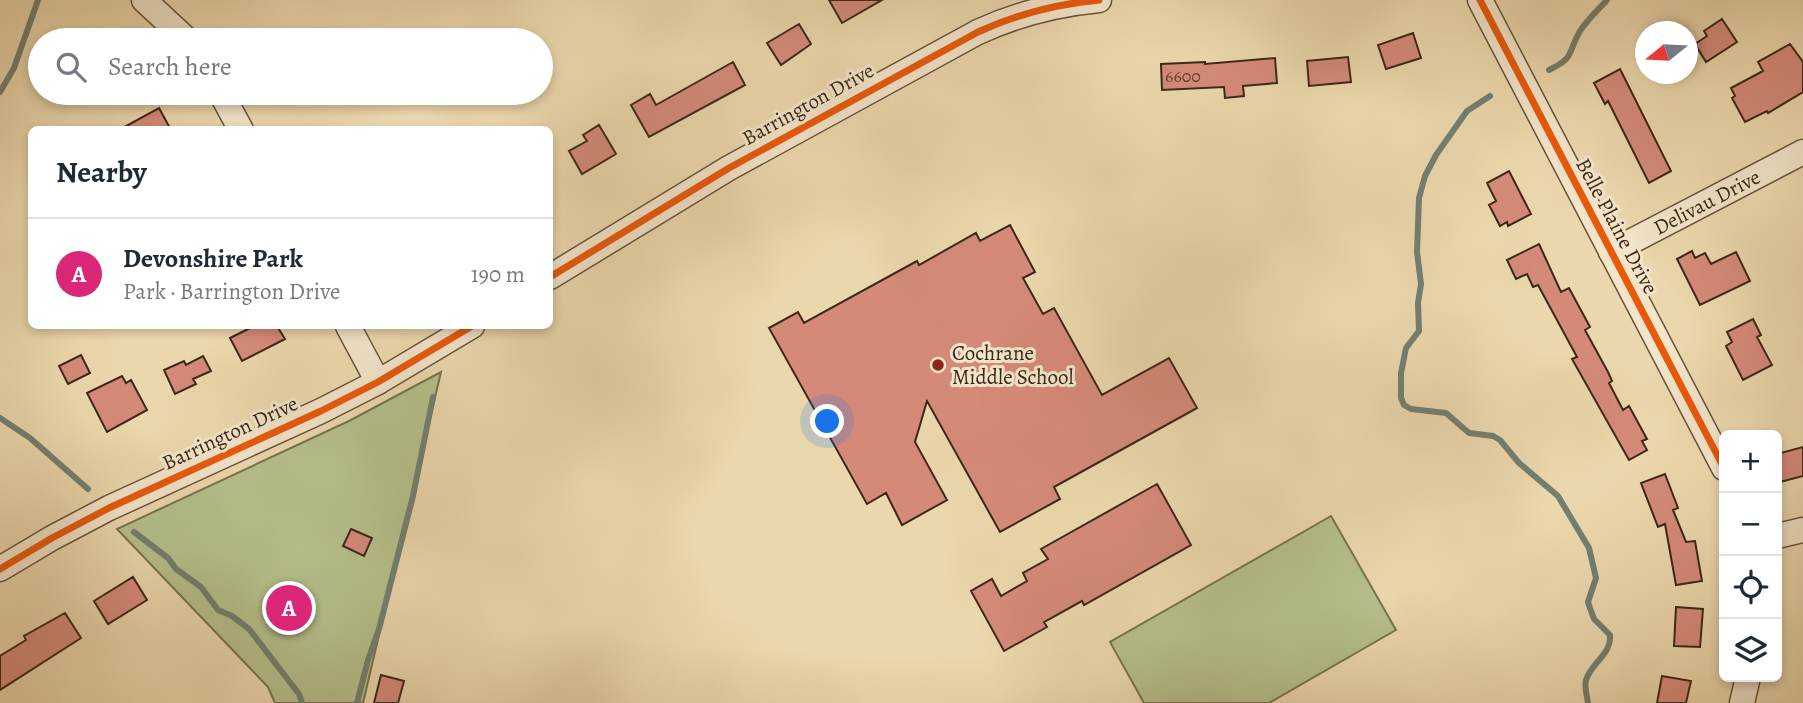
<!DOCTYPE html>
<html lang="en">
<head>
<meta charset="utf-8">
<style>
	body { margin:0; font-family:Alegreya,serif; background:#f2f2f3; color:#1f2937 }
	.controls { position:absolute; right:21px; bottom:21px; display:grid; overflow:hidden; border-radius:10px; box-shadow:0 4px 10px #0003 }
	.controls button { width:63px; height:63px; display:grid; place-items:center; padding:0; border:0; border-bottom:2px solid #e0e1e3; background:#fff; color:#1f2937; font:35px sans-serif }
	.compass { position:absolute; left:1635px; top:21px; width:63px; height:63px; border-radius:50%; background:#fff; box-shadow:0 4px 10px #0003; rotate:252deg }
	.you { position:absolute; left:828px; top:422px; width:24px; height:24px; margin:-18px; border:5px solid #fff; border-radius:50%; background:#1a73e8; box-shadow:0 0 0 10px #1a73e833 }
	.badge { display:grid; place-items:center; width:46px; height:46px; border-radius:50%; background:#db2777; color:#fff; font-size:23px; font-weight:700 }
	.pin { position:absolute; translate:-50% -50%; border:4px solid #fff; box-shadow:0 2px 7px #0006 }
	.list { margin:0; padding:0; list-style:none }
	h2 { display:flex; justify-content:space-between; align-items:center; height:91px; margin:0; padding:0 28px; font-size:30px }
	h2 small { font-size:23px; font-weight:400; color:#747a83 }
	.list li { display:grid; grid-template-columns:46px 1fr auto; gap:21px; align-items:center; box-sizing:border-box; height:112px; padding:0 28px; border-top:2px solid #e0e1e3 }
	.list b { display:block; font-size:26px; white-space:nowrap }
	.list p { margin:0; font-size:23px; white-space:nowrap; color:#747a83 }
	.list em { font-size:23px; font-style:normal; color:#747a83 }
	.icon { flex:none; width:38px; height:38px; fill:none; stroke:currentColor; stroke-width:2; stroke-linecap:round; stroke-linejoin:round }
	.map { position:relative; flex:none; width:1803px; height:703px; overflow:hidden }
	.search { position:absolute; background:#fff; box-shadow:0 4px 10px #0003; left:28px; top:28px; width:525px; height:77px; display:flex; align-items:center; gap:18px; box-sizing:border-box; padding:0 24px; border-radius:38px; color:#747a83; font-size:26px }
	.panel { position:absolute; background:#fff; box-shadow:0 4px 10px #0003; left:28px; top:126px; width:525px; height:203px; border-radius:10px }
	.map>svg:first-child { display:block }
	.green { fill:#b5bf8b; stroke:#787451; stroke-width:2 }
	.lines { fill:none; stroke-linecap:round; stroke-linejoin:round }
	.stream { stroke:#737f70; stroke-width:6 }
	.building { fill:#d58a79; stroke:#3c2817; stroke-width:2 }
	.minor-casing { stroke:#68543c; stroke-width:27 }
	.minor { stroke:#f2e5ca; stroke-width:24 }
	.cycleway-casing { stroke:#f2e5ca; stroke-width:11 }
	.cycleway { stroke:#e8590c; stroke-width:7 }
	.poi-dot { fill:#8f2418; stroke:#f2e5ca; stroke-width:2.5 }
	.labels { text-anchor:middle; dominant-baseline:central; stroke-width:6; stroke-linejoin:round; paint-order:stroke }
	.number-label { font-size:18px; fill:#624030 }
	.street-label { font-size:21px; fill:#3c2817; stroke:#f2e5ca }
	.poi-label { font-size:21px; fill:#3c2817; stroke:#f2e5ca; text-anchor:start }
</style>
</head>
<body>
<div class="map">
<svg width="1803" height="703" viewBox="0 0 1803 703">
	<rect width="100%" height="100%" fill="#ebd7ad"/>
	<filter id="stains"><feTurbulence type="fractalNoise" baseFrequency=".00286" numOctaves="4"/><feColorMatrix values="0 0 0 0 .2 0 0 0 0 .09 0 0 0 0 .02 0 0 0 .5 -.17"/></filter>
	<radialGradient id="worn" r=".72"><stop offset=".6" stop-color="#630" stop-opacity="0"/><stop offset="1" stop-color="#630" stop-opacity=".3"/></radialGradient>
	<!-- green -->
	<path class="green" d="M441 372 363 703H275L268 687 117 529 349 421Z
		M1331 516 1396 630 1269 703H1144L1110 642Z"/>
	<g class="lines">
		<!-- stream -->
		<path class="stream" d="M1549 70C1576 57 1567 53 1580 31 1587 20 1598 10 1607 0
			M0 92 14 68 38 0
			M1490 96 1467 111 1436 155 1425 176 1419 198 1417 252 1421 284 1418 303 1419 331 1406 348 1401 373V398L1404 405 1411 409 1446 413 1469 433 1493 436 1500 440 1519 463 1558 496 1589 548 1596 578 1588 602 1590 608 1594 619 1610 635C1612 654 1591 663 1586 680 1584 686 1587 696 1588 703
			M0 418 30 438 88 489
			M134 532 168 558 176 569 201 587 218 610 232 616 249 629 299 694 302 703
			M357 703 368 660 379 629 413 496 433 397"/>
	</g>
	<!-- building -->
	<path class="building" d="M829 0H882L842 23Z
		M1722 19 1737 42 1706 62 1695 44 1707 36 1704 31Z
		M799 24 811 44 781 65 767 43Z
		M1413 33 1421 58 1386 69 1378 45Z
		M1790 44 1803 62V92L1768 113 1767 111 1745 122 1732 98 1735 96 1731 88 1763 71 1758 62Z
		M1348 57 1351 82 1309 86 1307 61Z
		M1275 58 1277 83 1243 86 1244 96 1225 98 1224 87 1162 90 1161 64 1205 62V64Z
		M733 62 745 85 649 137 631 105 650 94 656 105Z
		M1620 69 1671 171 1649 183 1608 101 1605 104 1594 83Z
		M159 108 171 130H119Z
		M599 125 616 154 582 174 569 151 587 141 583 135Z
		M1509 171 1531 214 1508 226 1507 222 1500 226 1489 205 1496 201 1487 183Z
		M1010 225 1035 272 1023 278 1043 314 1054 308 1102 395 1169 358 1197 408 1054 487 1060 499 1000 532 927 401 915 442 947 500 902 525 886 493 867 504 769 328 798 312 804 323 917 261 919 265 976 233 980 241Z
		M1539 244 1561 292 1569 288 1590 327 1585 330 1608 372 1612 381 1609 383 1623 410 1629 406 1647 439 1642 441 1647 450 1629 460 1572 359 1577 357 1538 285 1533 287 1527 274 1516 279 1507 260Z
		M1692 251 1695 258 1705 253 1711 264 1736 252 1750 281 1700 305 1677 259Z
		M1753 319 1761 335 1757 337 1772 365 1743 380 1726 346 1732 342 1727 332Z
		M254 326H277L285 339 242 361 230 338Z
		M81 355 90 373 68 384 59 366Z
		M203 356 211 371 193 379 196 384 175 394 164 370 184 361 186 365Z
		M122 376 126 383 131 380 147 410 107 432 87 393Z
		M1803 447V476L1780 482 1777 471V454Z
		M1665 474 1678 508 1673 510 1686 542 1695 541 1702 581 1676 585 1665 524 1658 527 1641 483Z
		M1157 484 1191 545 1084 605 1082 601 1044 622 1047 627 1004 651 971 591 992 579 1001 596 1027 581 1023 573 1048 559 1041 549Z
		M351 529 372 538 364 556 343 546Z
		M133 577 147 600 108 624 94 601Z
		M1676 607 1703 609 1700 647 1674 646Z
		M65 613 81 638 0 690V656L26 640 24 636Z
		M381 675 404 681 398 703H374Z
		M1662 676 1691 681 1686 703H1657Z"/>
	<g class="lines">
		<!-- minor casing -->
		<g class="minor-casing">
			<g id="minor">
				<path d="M144 0 187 40"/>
				<path d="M1480 0 1724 468"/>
				<path d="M221 93 241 130"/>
				<path id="s1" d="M1611 252 1803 152"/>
				<path d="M550 277 729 168 978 32C1017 14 1057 4 1099 0"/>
				<path d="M348 326 378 382"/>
				<path d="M1777 536 1803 530"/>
				<path d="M0 569 52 538 109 508 321 411 378 382 472 326"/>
				<path d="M1742 703 1748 677"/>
			</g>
		</g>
		<!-- minor -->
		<use href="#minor" class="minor"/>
		<!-- cycleway casing -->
		<g class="cycleway-casing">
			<path id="cycleway" d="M1480 0 1724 468
				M550 277 729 168 978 32C1017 14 1057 4 1099 0
				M0 569 52 538 109 508 321 411 378 382 472 326"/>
		</g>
		<!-- cycleway -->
		<use href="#cycleway" class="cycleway"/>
	</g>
	<!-- markers -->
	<circle class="poi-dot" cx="938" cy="365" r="7"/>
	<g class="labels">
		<!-- number labels -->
		<g class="number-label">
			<text x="1183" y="76">6600</text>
		</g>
		<!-- street labels -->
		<g class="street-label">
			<text transform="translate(808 104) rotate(-29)">Barrington Drive</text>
			<text stroke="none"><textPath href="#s1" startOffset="108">Delivau Drive</textPath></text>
			<text transform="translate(1617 226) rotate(62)">Belle Plaine Drive</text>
			<text transform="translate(230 433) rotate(-25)">Barrington Drive</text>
		</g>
		<!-- poi labels -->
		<g class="poi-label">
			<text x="952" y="353">Cochrane<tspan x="952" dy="24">Middle School</tspan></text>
		</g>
	</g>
	<rect width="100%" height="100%" filter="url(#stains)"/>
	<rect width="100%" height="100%" fill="url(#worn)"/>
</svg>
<div class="controls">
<button>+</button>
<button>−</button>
<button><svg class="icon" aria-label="locate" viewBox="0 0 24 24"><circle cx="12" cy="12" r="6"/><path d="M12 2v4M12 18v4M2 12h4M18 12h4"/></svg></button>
<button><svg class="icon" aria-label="layers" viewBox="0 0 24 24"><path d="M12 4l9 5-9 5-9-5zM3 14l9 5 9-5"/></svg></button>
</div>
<svg class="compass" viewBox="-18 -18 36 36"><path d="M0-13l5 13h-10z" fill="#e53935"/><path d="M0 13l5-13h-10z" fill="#747a83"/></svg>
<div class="you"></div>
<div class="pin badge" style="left:289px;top:608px">A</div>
<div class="search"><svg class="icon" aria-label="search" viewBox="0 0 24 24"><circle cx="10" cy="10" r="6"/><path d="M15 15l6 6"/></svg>Search here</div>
<section class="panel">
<h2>Nearby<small></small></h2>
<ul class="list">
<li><span class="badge">A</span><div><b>Devonshire Park</b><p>Park · Barrington Drive</p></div><em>190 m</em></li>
</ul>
</section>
</div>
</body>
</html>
